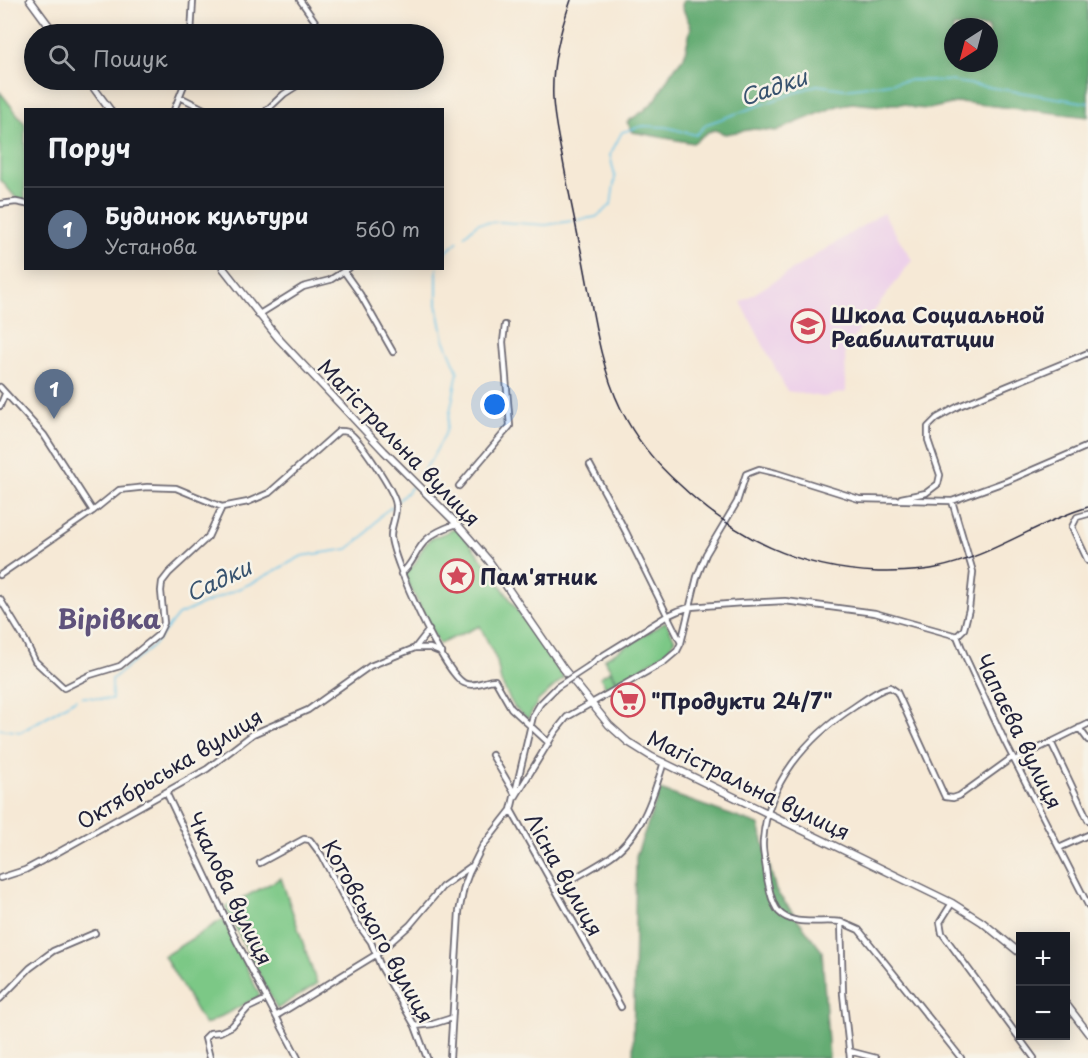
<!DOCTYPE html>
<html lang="uk">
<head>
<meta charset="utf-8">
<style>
	body { margin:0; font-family:"Playpen Sans",sans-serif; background:#20242c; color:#f1f3f6 }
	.controls { position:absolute; right:18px; bottom:18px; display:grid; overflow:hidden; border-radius:0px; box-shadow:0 3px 15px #0003 }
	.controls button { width:54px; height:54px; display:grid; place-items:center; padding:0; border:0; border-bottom:2px solid #363941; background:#171b24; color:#f1f3f6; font:30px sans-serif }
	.compass { position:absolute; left:944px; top:18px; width:54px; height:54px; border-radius:50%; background:#171b24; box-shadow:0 3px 15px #0003; rotate:216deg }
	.you { position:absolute; left:495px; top:405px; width:21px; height:21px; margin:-15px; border:4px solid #fff; border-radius:50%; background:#1a73e8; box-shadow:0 0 0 9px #1a73e833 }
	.badge { display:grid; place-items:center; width:39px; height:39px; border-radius:50%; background:#d1495b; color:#fff; font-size:20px; font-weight:700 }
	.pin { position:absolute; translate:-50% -50px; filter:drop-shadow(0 2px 3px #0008) }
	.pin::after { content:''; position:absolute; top:32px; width:21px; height:18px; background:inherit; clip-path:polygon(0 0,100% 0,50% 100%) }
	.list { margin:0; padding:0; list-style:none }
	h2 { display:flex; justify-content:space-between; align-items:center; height:78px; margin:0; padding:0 24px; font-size:26px }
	h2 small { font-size:20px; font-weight:400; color:#9ea1a6 }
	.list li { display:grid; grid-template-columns:39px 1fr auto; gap:18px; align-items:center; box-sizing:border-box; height:84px; padding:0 24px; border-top:2px solid #363941 }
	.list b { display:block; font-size:22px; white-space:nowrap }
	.list p { margin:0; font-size:20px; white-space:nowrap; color:#9ea1a6 }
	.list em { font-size:20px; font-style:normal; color:#9ea1a6 }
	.icon { flex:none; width:33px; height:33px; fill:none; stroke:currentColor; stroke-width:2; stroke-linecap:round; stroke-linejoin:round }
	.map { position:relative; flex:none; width:1088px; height:1058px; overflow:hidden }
	.search { position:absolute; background:#171b24; box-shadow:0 3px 15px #0003; left:24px; top:24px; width:420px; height:66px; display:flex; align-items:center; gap:15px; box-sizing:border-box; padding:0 21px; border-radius:33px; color:#9ea1a6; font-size:22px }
	.panel { position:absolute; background:#171b24; box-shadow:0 3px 15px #0003; left:24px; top:108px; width:420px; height:162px; border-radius:0px }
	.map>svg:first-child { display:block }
	.built { fill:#edd1e9 }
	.green { fill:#7cc886; stroke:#4f7560; stroke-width:1.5 }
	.forest { fill:#65ac73; stroke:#446757; stroke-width:1.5; fill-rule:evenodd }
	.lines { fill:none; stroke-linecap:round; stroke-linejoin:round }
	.stream { stroke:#6bc4e9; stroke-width:1.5 }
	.minor-casing { stroke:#6c6871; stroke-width:8 }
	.secondary-casing { stroke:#6c6871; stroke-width:9 }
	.minor { stroke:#fff; stroke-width:4.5 }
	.secondary { stroke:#fff; stroke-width:6 }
	.rail { stroke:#22223b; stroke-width:1.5 }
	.minor-bridge-casing { stroke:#6c6871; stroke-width:8; stroke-linecap:butt }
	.minor-bridge { stroke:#fff; stroke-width:4.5 }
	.labels { text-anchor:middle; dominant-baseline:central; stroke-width:5; stroke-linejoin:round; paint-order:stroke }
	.poi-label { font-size:21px; font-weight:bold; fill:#22223b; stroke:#f7f3e8; text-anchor:start }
	.street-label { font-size:21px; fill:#22223b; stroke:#f7f3e8 }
	.water-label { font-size:22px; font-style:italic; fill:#38536f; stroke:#f7f3e8 }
	.district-label { font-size:27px; font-weight:bold; fill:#5f527b; stroke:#f7f3e8 }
</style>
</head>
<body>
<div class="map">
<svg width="1088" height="1058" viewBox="0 0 1088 1058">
	<rect width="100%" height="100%" fill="#f7f3e8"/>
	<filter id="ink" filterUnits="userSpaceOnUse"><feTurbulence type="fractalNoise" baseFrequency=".0167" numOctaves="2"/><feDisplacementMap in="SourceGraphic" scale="12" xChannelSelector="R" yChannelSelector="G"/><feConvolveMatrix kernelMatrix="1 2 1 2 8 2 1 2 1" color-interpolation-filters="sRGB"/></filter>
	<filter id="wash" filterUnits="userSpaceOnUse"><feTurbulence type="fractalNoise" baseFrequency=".008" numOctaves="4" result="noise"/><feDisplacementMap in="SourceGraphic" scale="24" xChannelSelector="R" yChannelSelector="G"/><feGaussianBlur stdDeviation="1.35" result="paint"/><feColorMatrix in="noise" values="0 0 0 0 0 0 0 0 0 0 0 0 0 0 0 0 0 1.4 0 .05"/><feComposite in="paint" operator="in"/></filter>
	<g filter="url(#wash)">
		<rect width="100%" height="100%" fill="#f6e9d6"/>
		<!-- built -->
		<path class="built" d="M883 213 912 260 845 350 846 392 823 397 787 391 741 302Z"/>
		<!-- green -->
		<path class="green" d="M0 92 25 124V201L16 198 0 179Z
			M457 528 486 564 564 678 538 701 528 719 514 707 501 682 497 661 480 626 439 644 405 577V573L415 564 422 549 430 539Z
			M666 622 675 640 665 653 619 683 604 659Z
			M610 671 616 681 606 687 600 677Z
			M281 878 317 984 277 1009 225 907Z
			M223 919 260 996 205 1025 164 956Z"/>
		<!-- forest -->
		<path class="forest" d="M683 0H1088V117L960 102 929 109 914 108 903 104H891L882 106 852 103 837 106 776 131 754 129 725 134 715 130 708 132 693 143 633 132 627 122 645 110 656 99 671 73 684 57 691 27 682 7ZM953 27H989V63H953Z
			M660 790 759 825 776 891 822 951 829 1058H633L636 856Z"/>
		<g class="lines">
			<!-- stream -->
			<path class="stream" d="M578 220 596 217 611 205 615 177 610 155 622 132 643 126 666 127 696 135 707 124 817 85 845 89 912 80 950 81 1088 103
				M465 235 478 223 500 222 546 225 571 221
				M442 256 458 241
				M418 478 431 460 446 432 458 372 444 339 437 304V268
				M399 500 413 486
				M82 697C93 696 102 701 112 699V679L152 647 178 615 254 582 302 556 348 549 365 535 382 514 393 506
				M0 729 21 732 76 699"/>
		</g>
	</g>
	<g filter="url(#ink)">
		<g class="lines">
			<!-- minor casing -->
			<g class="minor-casing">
				<path id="minor" d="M300 0 324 34
					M191 34 193 0
					M180 97 206 110
					M174 110 186 80
					M267 110 284 94 306 80
					M0 204 16 202 26 204
					M345 273 360 294 393 352
					M258 315 303 287 330 280 349 268
					M0 387 44 435 93 511
					M0 406 5 394
					M590 465 626 532 681 643
					M459 486 510 426 503 342 505 325
					M901 498 926 493 938 484 940 475 928 440V427L937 418 959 406 1088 353
					M952 501 973 572 969 609 964 629 957 636
					M1088 514 1077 517 1072 527 1088 561
					M401 574C412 564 413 557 421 546 429 534 444 528 457 524
					M0 575 93 511 119 490 147 487 176 488 222 507 248 502 269 493 339 431C342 431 345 431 348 432 359 438 395 492 396 505 397 515 391 526 391 536 392 560 444 673 464 683 474 688 485 680 495 680L511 708 549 743
					M0 599 25 640 35 661 64 688 90 675 120 666 158 635 164 623 161 591 162 582 169 573 208 537 222 507
					M429 630 415 648H430L442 653
					M589 666 596 660 667 616 678 611 690 607 742 603 785 601 875 613 957 636 965 656 1005 742 1088 905
					M557 687 540 704 533 716 511 810 621 1007
					M1079 728 1088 740
					M1051 742 1088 820
					M492 755 516 796
					M1015 760 1088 724
					M166 792 237 942 298 1058
					M516 796 555 732 567 717 664 662 677 651 681 643 697 577 706 554 737 502 746 474 759 469 776 473 859 499 952 501 1007 481 1088 446
					M1059 848 1088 835
					M260 863 304 839 310 840 322 856 357 923 371 942 381 967 415 1026 427 1058
					M0 878 25 870 55 854 207 769 253 734 308 710 370 666 415 648
					M555 890C573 878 592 869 610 857 642 835 653 797 664 762
					M952 903 940 922 942 933 1034 1058
					M841 922 859 930 961 1058
					M0 999 30 968 53 951 95 933
					M276 1016 377 954 410 925 442 887 470 867
					M415 1026 433 1024 452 1018
					M849 1051 876 1058
					M210 1058 205 1038 210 1033 220 1032 232 1026 248 1008 267 999
					M450 1058 459 912 464 887 469 873 482 847 511 810
					M850 1058 843 994 841 922C822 919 793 927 779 912 771 903 767 880 766 869 765 860 762 850 763 841 767 783 807 737 854 707 866 699 877 690 890 687L897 692 945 797 953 798 959 796 1013 757"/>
			</g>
			<!-- secondary casing -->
			<g class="secondary-casing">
				<path id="secondary" d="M30 0 55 34
					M88 80 110 110
					M223 268 278 338 384 451 457 524 489 561 563 668 609 725 628 742 652 757 952 903 982 922 1020 953
					M1066 1004 1088 1033"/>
			</g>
			<!-- minor -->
			<use href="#minor" class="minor"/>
			<!-- secondary -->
			<use href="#secondary" class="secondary"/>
			<!-- rail -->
			<path class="rail" d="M571 0C560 31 551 65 553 99 554 120 559 141 563 161 569 194 576 227 583 260 593 310 599 364 621 409 635 438 656 464 680 485 737 539 799 569 878 572 897 572 917 572 936 568 988 558 1037 522 1088 507"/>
			<!-- minor-bridge casing -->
			<g class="minor-bridge-casing">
				<path id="minor-bridge" d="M557 687 589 666"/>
			</g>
			<!-- minor-bridge -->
			<use href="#minor-bridge" class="minor-bridge"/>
		</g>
	</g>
	<!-- icons -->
	<defs>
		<g id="university-ring" transform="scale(1.725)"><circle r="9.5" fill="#f7f3e8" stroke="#d1495b" stroke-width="1.5"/><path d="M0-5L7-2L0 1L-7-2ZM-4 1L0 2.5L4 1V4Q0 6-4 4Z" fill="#d1495b"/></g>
		<g id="sight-ring" transform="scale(1.725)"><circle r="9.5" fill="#f7f3e8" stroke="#d1495b" stroke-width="1.5"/><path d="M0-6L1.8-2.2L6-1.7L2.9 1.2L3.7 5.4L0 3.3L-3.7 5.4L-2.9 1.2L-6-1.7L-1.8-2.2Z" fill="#d1495b"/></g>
		<g id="supermarket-ring" transform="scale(1.725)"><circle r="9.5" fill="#f7f3e8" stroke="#d1495b" stroke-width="1.5"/><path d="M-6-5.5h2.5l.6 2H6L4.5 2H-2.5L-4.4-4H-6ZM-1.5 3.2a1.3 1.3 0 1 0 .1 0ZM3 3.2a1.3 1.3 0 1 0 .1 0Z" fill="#d1495b"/></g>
	</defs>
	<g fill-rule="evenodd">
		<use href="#university-ring" x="808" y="326"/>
		<use href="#sight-ring" x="457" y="576"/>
		<use href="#supermarket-ring" x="628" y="700"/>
	</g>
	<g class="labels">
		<!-- poi labels -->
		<g class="poi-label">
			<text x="831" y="314">Школа Социальной<tspan x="831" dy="24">Реабилитатции</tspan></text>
			<text x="480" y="576">Пам'ятник</text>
			<text x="651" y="700">"Продукти 24/7"</text>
		</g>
		<!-- street labels -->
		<g class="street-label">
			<text transform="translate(400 442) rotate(46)">Магістральна вулиця</text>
			<text transform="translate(1020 731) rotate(64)">Чапаєва вулиця</text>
			<text transform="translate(169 768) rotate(-31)">Октябрьська вулиця</text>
			<text transform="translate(749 784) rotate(26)">Магістральна вулиця</text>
			<text transform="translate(565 874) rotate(61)">Лісна вулиця</text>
			<text transform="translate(231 888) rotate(64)">Чкалова вулиця</text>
			<text transform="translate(379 931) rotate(61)">Котовського вулиця</text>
		</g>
		<!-- water labels -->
		<g class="water-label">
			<text transform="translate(773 86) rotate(-19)">Садки</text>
			<text transform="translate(218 579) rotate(-25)">Садки</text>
		</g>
		<!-- district labels -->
		<g class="district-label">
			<text x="109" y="617">Вірівка</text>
		</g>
	</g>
</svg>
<div class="controls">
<button>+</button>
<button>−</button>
</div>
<svg class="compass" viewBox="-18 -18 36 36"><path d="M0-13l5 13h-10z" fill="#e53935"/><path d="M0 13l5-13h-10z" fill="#9ea1a6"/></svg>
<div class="you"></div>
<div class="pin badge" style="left:54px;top:419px;background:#5c6f8a">1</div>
<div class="search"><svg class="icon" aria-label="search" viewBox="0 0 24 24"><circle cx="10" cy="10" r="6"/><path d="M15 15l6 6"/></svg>Пошук</div>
<section class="panel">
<h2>Поруч<small></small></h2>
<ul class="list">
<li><span class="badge" style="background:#5c6f8a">1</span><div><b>Будинок культури</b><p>Установа</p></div><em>560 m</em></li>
</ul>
</section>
</div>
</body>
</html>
